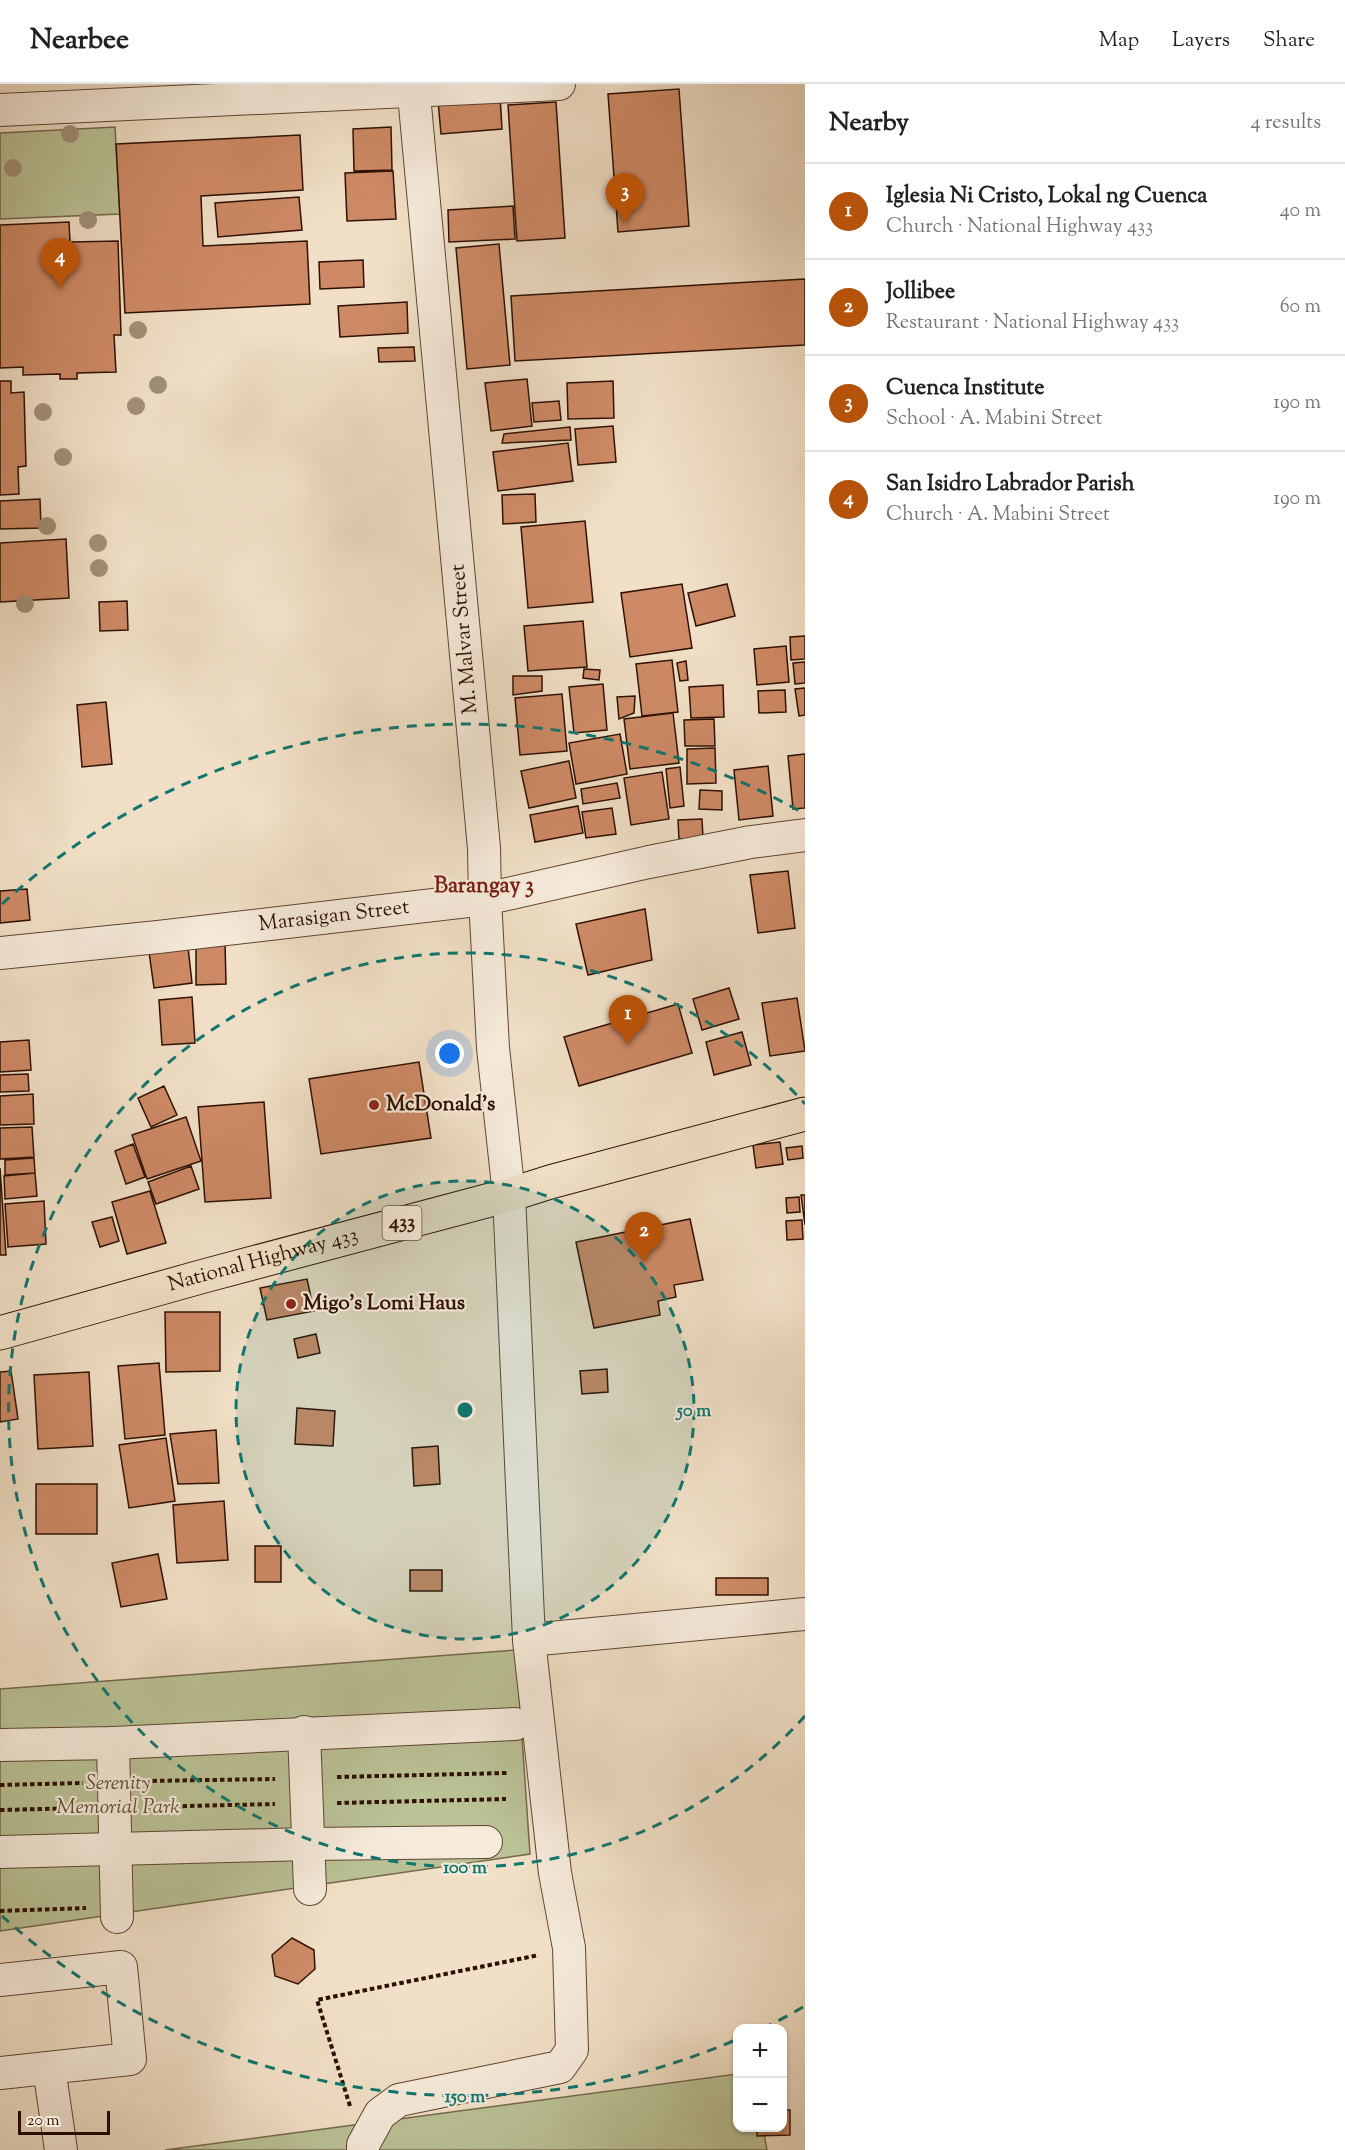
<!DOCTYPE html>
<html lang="en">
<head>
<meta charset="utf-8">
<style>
	body { margin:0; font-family:"Sorts Mill Goudy",serif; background:#f6f6f6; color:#222 }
	.controls { position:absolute; right:18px; bottom:18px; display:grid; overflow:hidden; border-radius:12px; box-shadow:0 2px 4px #0004 }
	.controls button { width:54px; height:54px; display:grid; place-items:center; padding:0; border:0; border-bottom:2px solid #e0e0e0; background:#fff; color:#222; font:30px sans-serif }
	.scale { position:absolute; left:18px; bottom:15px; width:92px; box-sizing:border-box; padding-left:6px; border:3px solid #2e1002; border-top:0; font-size:16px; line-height:21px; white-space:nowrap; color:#2e1002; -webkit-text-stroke:4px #f6ebdb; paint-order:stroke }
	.you { position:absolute; left:450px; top:970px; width:21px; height:21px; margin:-15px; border:4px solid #fff; border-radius:50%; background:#1a73e8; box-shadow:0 0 0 9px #1a73e833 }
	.badge { display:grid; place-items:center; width:39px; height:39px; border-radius:50%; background:#b45309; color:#fff; font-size:20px; font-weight:700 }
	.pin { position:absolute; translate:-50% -50px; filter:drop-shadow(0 2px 3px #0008) }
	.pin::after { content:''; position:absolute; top:32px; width:21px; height:18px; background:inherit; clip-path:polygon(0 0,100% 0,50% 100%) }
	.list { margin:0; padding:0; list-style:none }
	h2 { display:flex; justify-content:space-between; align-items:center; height:78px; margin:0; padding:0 24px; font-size:26px }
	h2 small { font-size:20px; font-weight:400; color:#767676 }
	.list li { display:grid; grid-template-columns:39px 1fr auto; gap:18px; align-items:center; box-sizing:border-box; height:96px; padding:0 24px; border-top:2px solid #e0e0e0 }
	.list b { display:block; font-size:22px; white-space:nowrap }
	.list p { margin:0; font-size:20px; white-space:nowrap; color:#767676 }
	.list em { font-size:20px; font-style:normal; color:#767676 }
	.map { position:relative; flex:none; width:805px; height:2066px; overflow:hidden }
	header { display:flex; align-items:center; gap:36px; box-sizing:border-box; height:84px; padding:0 30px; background:#fff; border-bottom:2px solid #e0e0e0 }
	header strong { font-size:28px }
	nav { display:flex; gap:33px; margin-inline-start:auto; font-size:21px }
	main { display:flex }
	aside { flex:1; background:#fff }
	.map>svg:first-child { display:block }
	.green { fill:#bac296; stroke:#74694c; stroke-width:1.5 }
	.building { fill:#ce8a66; stroke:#2e1002; stroke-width:1.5 }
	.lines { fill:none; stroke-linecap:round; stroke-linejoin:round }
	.minor-casing { stroke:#5f4433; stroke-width:34 }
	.major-casing { stroke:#2e1002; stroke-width:35 }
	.path { stroke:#2e1002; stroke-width:4; stroke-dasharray:4.5 3; stroke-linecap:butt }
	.minor { stroke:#f6ebdb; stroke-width:32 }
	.major { stroke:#f1e0c7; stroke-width:33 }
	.tree { fill:#a19077 }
	.ring { fill:none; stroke:#0f766e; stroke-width:3; stroke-dasharray:10 8 }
	.poi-dot { fill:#8f2418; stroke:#f6ebdb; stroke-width:2 }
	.labels { text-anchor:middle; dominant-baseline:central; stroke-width:4.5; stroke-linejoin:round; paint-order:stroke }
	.shield { fill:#f6ebdb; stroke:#6a5243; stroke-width:1.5 }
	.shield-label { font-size:20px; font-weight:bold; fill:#2e1002 }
	.street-label { font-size:21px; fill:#2e1002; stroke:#f6ebdb }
	.poi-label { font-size:21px; font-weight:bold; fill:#2e1002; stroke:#f6ebdb; text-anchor:start }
	.park-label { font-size:21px; font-style:italic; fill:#5f4e36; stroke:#f6ebdb }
	.neighbourhood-label { font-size:22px; font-weight:bold; fill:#7a1f14; stroke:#f6ebdb }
	.centre { fill:#0f766e; stroke:#f6ebdb; stroke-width:3 }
	.ring-label { font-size:18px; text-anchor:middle; font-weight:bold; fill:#0f766e; stroke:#f6ebdb; stroke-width:4.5; stroke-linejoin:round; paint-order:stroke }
</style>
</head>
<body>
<header>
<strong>Nearbee</strong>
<nav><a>Map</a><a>Layers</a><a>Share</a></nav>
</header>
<main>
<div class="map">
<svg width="805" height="2066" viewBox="0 0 805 2066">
	<rect width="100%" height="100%" fill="#f1e0c7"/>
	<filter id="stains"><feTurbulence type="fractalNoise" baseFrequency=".00333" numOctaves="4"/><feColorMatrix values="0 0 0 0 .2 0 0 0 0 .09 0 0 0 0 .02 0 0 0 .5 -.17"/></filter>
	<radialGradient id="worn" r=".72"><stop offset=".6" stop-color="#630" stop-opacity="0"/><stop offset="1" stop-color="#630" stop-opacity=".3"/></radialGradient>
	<!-- green -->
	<path class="green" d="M115 43 120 130 0 135V49Z
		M516 1566 530 1770 0 1847V1605Z
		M737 1990 738 2044H763L767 2066H165Z"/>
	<!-- building -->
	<path class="building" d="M679 5 689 142 618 148 608 10Z
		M500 12 502 45 441 50 438 17Z
		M556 18 565 154 517 157 508 21Z
		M391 43 392 86 354 87 353 45Z
		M300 51 303 106 201 112 203 162 307 157 310 220 125 229 116 60Z
		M393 87 396 135 347 137 345 89Z
		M299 113 302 146 218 153 215 119Z
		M513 122 515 155 449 158 448 126Z
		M69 138 70 158 118 157 121 251H114L116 288 77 289V295H60V290L23 291V283L0 284V141Z
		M499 160 510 281 467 285 456 164Z
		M363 176 364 203 320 205 319 178Z
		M805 195V261L515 277 511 212Z
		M407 218 408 249 340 253 338 222Z
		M414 263 415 277 379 278 378 264Z
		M527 295 532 342 491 347 485 299Z
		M0 297H11V309L24 308 26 382 18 383 19 410 0 411Z
		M613 297 614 334 568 335 567 299Z
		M559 317 561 336 534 338 532 319Z
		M613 342 616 378 578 381 575 345Z
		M570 343 571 356 502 359 504 350Z
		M568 359 573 397 498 407 493 368Z
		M535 410 536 438 503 440 502 411Z
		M40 415 41 444 0 445V417Z
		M585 437 593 518 528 524 521 443Z
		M66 455 69 514 0 518V459Z
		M682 500 692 564 630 573 621 509Z
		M727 500 735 532 696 542 688 509Z
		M127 517 128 546 100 547 99 518Z
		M583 537 587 583 528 587 524 542Z
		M805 552V575L791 576 790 553Z
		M786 562 789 598 757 601 754 565Z
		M672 576 678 628 642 632 636 580Z
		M686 577 688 596 680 597 677 579Z
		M805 578V599L795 600 793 579Z
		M584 585 600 586 599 596 583 594Z
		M513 592H542V607L513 611Z
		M603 600 607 646 574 649 569 603Z
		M723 601 724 633 691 634 689 603Z
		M805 604V631L799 632 795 605Z
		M785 606 786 628 759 629 758 607Z
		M562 610 567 667 520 671 515 614Z
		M635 612 634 629 619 635 617 613Z
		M106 618 112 680 82 683 77 621Z
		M673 629 679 679 630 685 624 635Z
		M714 635 715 662H685L684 636Z
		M620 650 627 690 576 700 569 659Z
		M715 664 716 699 687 700V665Z
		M805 670V724L793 725 788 672Z
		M569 677 576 714 529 724 521 687Z
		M768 682 773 732 739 736 734 686Z
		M680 683 684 722 670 724 666 685Z
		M662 688 669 735 631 741 624 694Z
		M617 699 620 714 583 720 581 705Z
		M700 706 722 707V726L699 725Z
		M578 722 583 749 535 758 530 731Z
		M612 724 616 750 586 754 582 728Z
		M702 735 703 754 679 755 678 736Z
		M788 787 795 844 758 849 750 791Z
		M27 805 30 836 0 839V807Z
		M645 825 652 876 588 891 576 840Z
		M225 858 226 900 196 901V859Z
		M188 863 192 899 154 904 149 868Z
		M729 904 739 935 702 946 693 915Z
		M192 913 195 959 162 961 159 916Z
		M797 914 805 967 770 972 762 919Z
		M678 920 692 969 579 1002 564 953Z
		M742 948 751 981 714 991 706 958Z
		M29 956 31 986 0 988V958Z
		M419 978 431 1054 321 1070 309 995Z
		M28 990 29 1007 0 1008V991Z
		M164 1002 177 1031 151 1043 138 1014Z
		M33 1010 34 1040 0 1041V1012Z
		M264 1018 271 1114 205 1118 198 1023Z
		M186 1033 201 1077 147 1095 132 1051Z
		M32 1043 34 1073 0 1075V1044Z
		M780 1058 783 1080 756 1084 753 1061Z
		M133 1060 145 1093 126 1100 115 1067Z
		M802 1062 803 1074 788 1076 786 1064Z
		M34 1074 35 1089 5 1091V1076Z
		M191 1082 199 1105 156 1120 148 1098Z
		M0 1084 6 1171H0Z
		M35 1089 37 1112 5 1115 4 1092Z
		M150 1107 166 1159 127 1170 112 1118Z
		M801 1111H805V1141Z
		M799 1113 800 1128 787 1129 786 1114Z
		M44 1117 46 1160 8 1163 5 1120Z
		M112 1133 119 1157 100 1163 92 1138Z
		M690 1135 703 1196 674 1201 676 1213 658 1217 660 1231 594 1244 576 1158Z
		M802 1136 803 1155 787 1156 786 1137Z
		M307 1195 314 1227 267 1236 260 1204Z
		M165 1228H220V1287L166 1288Z
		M316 1250 320 1269 298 1274 294 1255Z
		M159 1279 165 1351 125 1355 118 1282Z
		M607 1285 608 1308 582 1310 580 1287Z
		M11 1287 18 1335 0 1338V1288Z
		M89 1288 93 1362 38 1365 34 1291Z
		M297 1324 335 1327 333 1362 295 1360Z
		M216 1346 219 1399 178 1400 170 1350Z
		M166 1354 175 1417 129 1424 119 1361Z
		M438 1362 440 1400 414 1402 412 1364Z
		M36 1400H97V1450H36Z
		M224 1417 228 1476 177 1479 173 1421Z
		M255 1462H281V1498H255Z
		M158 1470 167 1515 121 1523 112 1479Z
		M410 1486H442V1507H410Z
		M716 1494H768V1511H716Z
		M292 1854 314 1866 315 1885 298 1900 275 1892 272 1871Z
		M782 2026H790V2051L757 2052V2044H782Z"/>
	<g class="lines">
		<!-- minor casing -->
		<g class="minor-casing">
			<g id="minor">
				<path d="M0 26 559 0"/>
				<path id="s1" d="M0 869 158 853 485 815 649 778 751 758 805 751"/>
				<path d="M529 1556 805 1530"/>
				<path d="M304 1648 310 1805"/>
				<path d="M113 1659 117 1833"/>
				<path d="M0 1661 113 1659 515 1640"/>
				<path d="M0 1768 308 1760 486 1758"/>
				<path d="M0 1896 121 1883 130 1975 0 1989"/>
				<path d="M49 1984 61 2066"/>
				<path d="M363 2066V2061L380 2030 399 2016 560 1983 572 1966 569 1864 555 1789 529 1556 509 1111 493 964 485 815 484 764 413 0"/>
			</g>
		</g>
		<!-- major casing -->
		<g class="major-casing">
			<g id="major">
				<path id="s2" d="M0 1249 204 1192 509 1111 550 1098 805 1030"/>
			</g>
		</g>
		<!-- path -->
		<path class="path" d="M337 1693 507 1689
			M145 1697 275 1695
			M0 1701 83 1699
			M337 1719 506 1715
			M145 1723 275 1720
			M0 1726 83 1724
			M0 1827 86 1824
			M350 2022 317 1916 539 1871"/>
		<!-- minor -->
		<use href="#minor" class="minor"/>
		<!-- major -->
		<use href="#major" class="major"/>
	</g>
	<!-- trees -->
	<g class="tree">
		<circle cx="70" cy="50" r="9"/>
		<circle cx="13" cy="84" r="9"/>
		<circle cx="88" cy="136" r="9"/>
		<circle cx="138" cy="246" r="9"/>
		<circle cx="158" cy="301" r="9"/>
		<circle cx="136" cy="322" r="9"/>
		<circle cx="43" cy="328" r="9"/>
		<circle cx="63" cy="373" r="9"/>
		<circle cx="47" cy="442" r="9"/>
		<circle cx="98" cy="459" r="9"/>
		<circle cx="99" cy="484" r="9"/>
		<circle cx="25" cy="520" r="9"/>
	</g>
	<!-- distance rings -->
	<circle cx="465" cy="1326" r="229" fill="#0f766e" fill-opacity=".12"/>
	<g class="ring">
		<circle cx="465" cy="1326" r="229"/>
		<path d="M805 1632A457 457 0 1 1 805 1020"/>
		<path d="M803 1923A686 686 0 0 1 766 1943M733 1957A686 686 0 0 1 2 1832M2 820A686 686 0 0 1 803 729"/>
	</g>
	<!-- markers -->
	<g class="poi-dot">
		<circle cx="374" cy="1021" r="6"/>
		<circle cx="291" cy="1220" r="6"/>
	</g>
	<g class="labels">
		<!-- shield labels -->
		<rect class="shield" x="382.5" y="1122" width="39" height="34" rx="4.5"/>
		<g class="shield-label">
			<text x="402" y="1139">433</text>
		</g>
		<!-- street labels -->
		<g class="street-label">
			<text transform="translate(465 555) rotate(-95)">M. Malvar Street</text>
			<text stroke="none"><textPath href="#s1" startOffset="336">Marasigan Street</textPath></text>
			<text stroke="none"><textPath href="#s2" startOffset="273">National Highway 433</textPath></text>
		</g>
		<!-- poi labels -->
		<g class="poi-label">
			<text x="386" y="1021">McDonald's</text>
			<text x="303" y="1220">Migo's Lomi Haus</text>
		</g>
		<!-- park labels -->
		<g class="park-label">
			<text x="118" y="1700">Serenity<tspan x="118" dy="24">Memorial Park</tspan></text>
		</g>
		<!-- neighbourhood labels -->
		<g class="neighbourhood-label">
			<text x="484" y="803">Barangay 3</text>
		</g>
	</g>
	<circle cx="465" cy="1326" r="9" class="centre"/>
	<g class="ring-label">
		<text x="694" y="1332">50 m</text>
		<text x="465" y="1789">100 m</text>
		<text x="465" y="2018">150 m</text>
	</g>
	<rect width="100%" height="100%" filter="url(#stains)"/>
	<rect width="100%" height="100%" fill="url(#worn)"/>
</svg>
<div class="controls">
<button>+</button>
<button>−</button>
</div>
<div class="scale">20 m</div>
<div class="you"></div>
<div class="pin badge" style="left:628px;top:961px">1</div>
<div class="pin badge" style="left:644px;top:1178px">2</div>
<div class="pin badge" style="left:625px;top:139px">3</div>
<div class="pin badge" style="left:60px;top:204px">4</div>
</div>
<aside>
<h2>Nearby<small>4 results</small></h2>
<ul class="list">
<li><span class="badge">1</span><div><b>Iglesia Ni Cristo, Lokal ng Cuenca</b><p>Church · National Highway 433</p></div><em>40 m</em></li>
<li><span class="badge">2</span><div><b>Jollibee</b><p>Restaurant · National Highway 433</p></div><em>60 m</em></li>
<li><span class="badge">3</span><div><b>Cuenca Institute</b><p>School · A. Mabini Street</p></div><em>190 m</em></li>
<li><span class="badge">4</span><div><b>San Isidro Labrador Parish</b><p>Church · A. Mabini Street</p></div><em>190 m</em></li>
</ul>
</aside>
</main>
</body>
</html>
